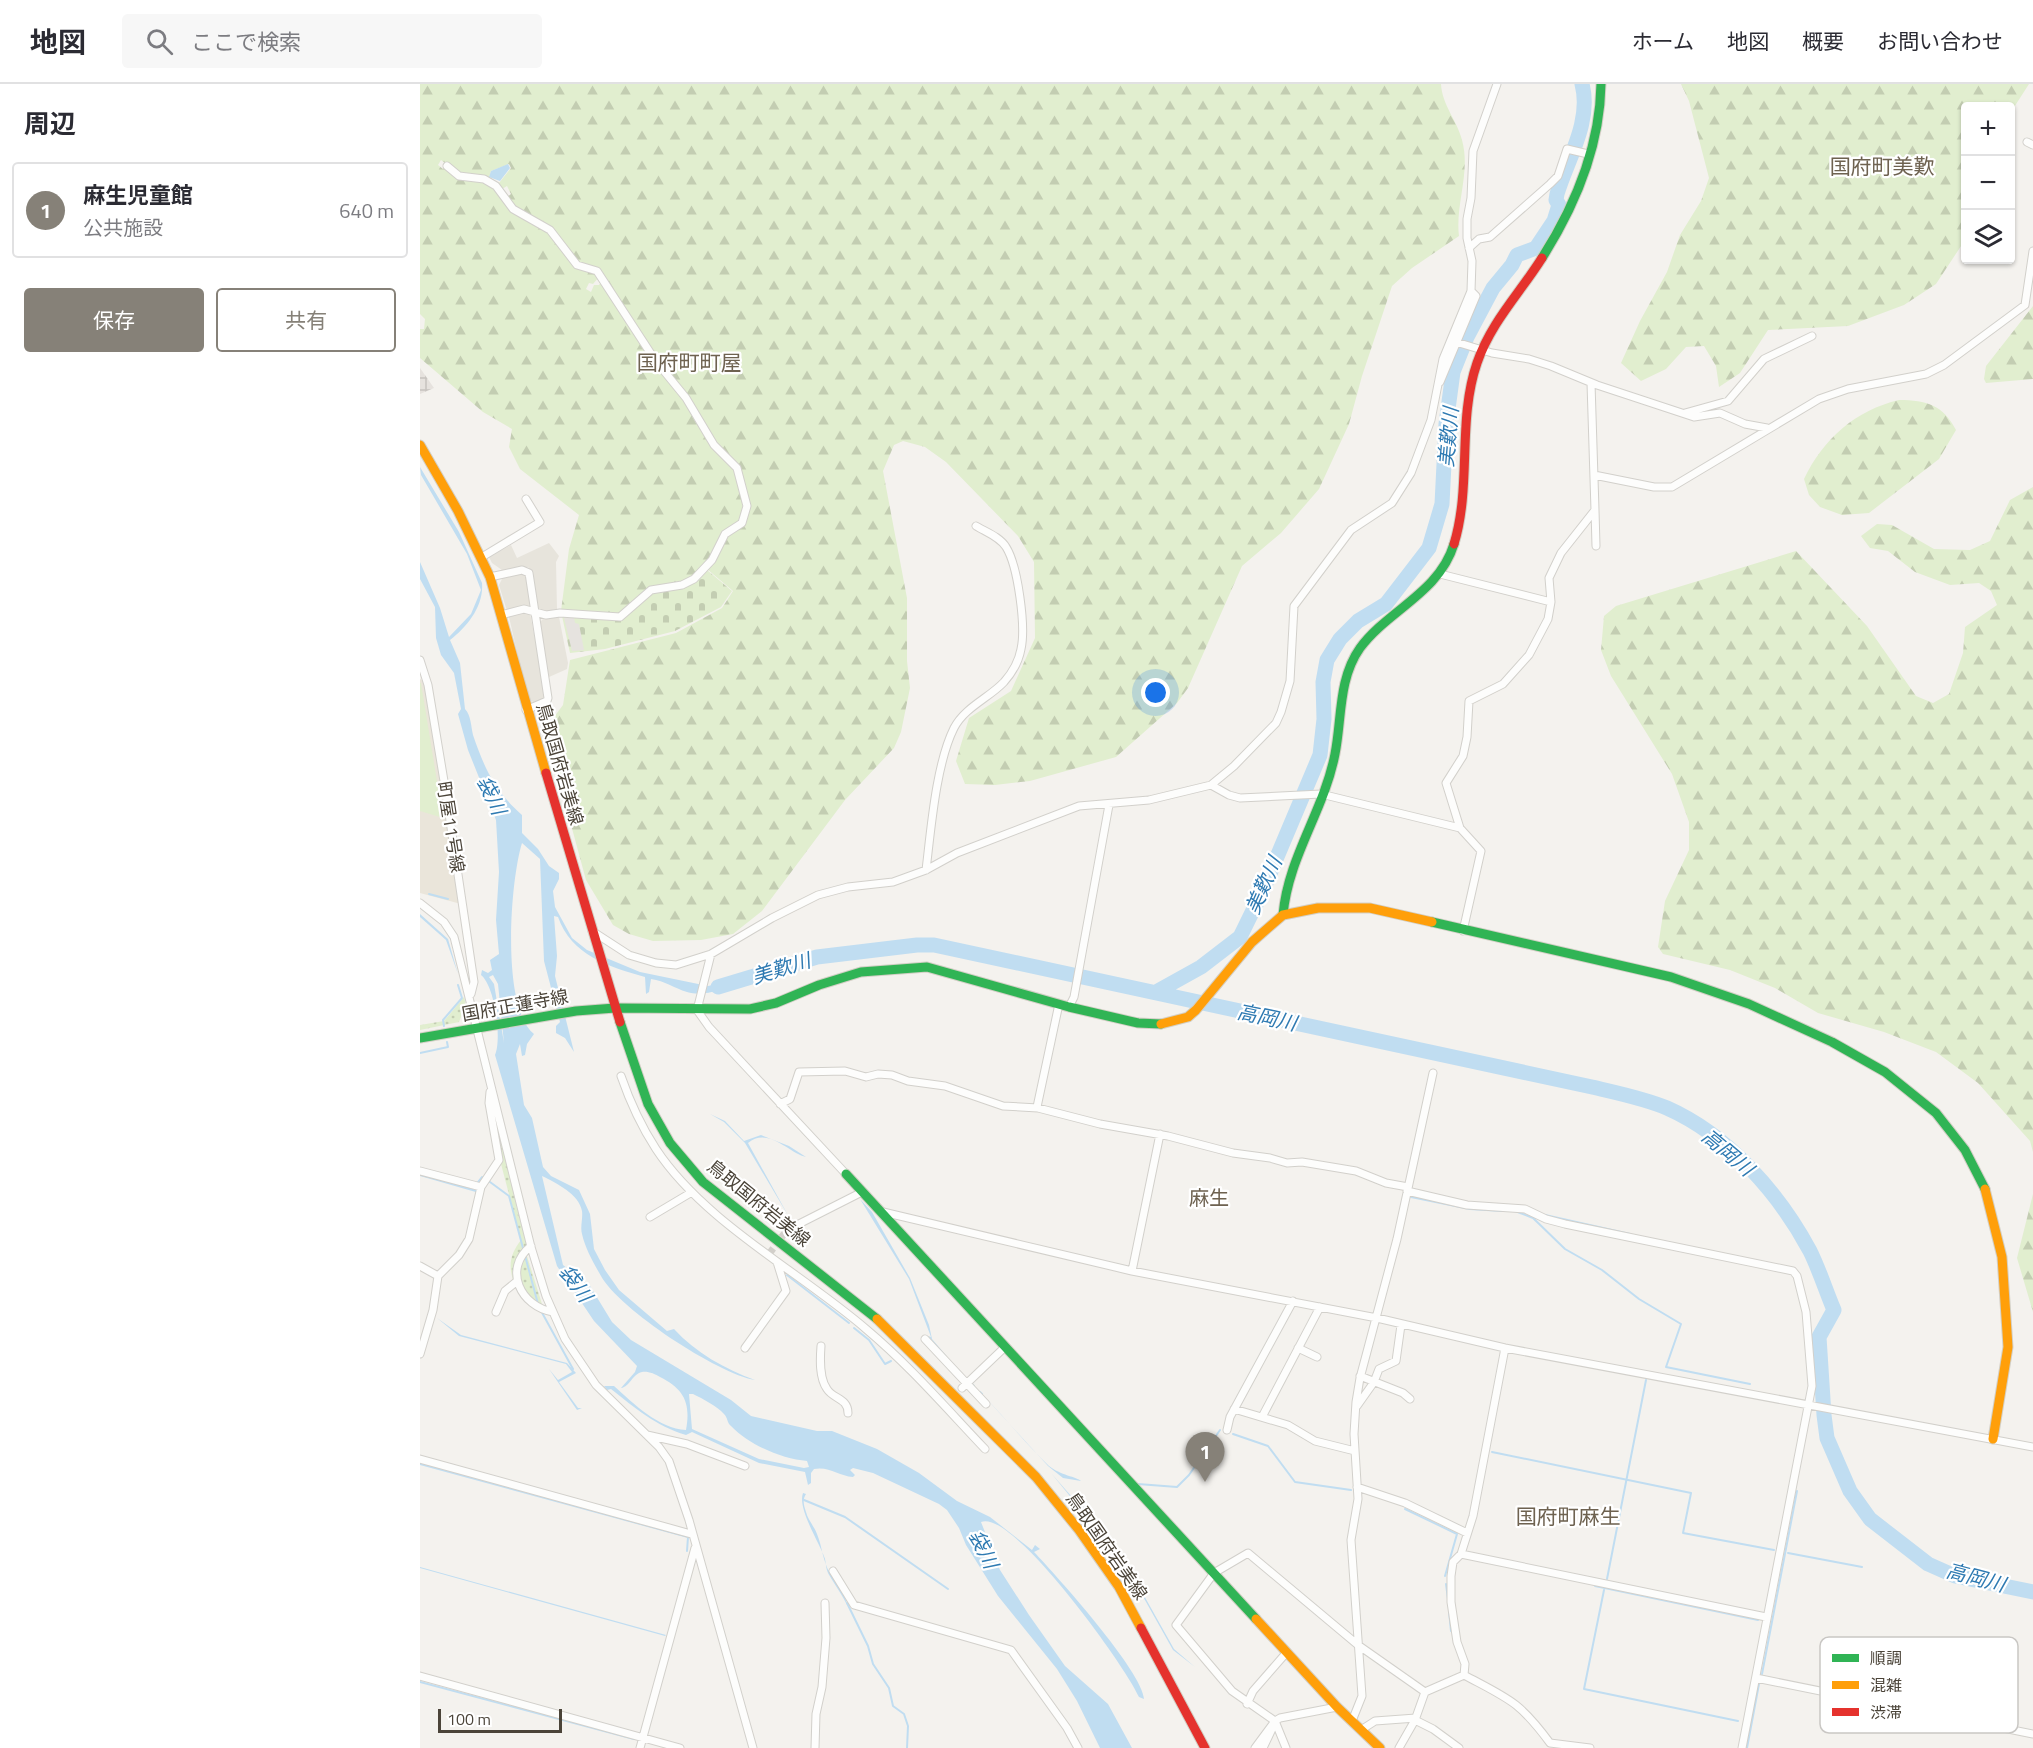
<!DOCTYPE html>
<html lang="ja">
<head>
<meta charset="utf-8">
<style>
	body { margin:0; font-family:"Titillium Web","Noto Sans JP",sans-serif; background:#f7f7f7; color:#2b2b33 }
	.controls { position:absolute; right:18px; top:18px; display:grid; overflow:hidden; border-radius:6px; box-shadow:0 2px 4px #0004 }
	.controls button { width:54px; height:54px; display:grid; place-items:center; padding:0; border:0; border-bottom:2px solid #e1e1e2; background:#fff; color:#2b2b33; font:30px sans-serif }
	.scale { position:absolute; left:18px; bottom:15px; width:124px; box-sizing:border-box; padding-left:6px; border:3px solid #4b4439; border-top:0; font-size:16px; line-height:21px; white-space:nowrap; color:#4b4439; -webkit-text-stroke:4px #fff; paint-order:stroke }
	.you { position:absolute; left:736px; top:609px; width:21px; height:21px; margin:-15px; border:4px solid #fff; border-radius:50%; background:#1a73e8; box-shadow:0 0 0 9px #1a73e833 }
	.badge { display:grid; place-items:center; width:39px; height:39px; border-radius:50%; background:#868178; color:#fff; font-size:20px; font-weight:700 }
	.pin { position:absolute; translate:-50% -50px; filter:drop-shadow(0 2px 3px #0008) }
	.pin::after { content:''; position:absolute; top:32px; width:21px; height:18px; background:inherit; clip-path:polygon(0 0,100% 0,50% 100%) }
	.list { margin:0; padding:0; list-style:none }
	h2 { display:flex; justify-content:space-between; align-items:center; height:78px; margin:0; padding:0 24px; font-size:26px }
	h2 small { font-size:20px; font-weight:400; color:#7c7c81 }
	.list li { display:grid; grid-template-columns:39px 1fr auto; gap:18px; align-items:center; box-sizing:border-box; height:96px; margin:0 12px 12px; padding:0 12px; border:2px solid #e1e1e2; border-radius:6px }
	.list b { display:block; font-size:22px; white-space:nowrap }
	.list p { margin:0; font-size:20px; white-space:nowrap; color:#7c7c81 }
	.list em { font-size:20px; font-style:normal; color:#7c7c81 }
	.actions { display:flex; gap:12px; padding:18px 24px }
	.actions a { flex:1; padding:14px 0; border:2px solid #868178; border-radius:6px; text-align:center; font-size:21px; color:#868178 }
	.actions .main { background:#868178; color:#fff }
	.icon { flex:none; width:33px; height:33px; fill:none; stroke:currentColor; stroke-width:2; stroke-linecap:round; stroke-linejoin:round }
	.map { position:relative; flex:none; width:1613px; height:1664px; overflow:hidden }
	header { display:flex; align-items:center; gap:36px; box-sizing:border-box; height:84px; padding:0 30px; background:#fff; border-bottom:2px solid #e1e1e2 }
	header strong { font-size:28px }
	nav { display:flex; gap:33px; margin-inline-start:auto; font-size:21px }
	.search { width:420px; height:54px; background:#f7f7f7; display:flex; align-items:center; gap:15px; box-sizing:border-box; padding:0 21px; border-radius:6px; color:#7c7c81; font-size:22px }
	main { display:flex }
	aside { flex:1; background:#fff }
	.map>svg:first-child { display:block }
	.residential { fill:#e7e4dc }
	.industrial { fill:url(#industrial-grid) }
	.education { fill:#eae5da }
	.grass { fill:url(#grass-dots) }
	.forest { fill:url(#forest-firs); fill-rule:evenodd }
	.cemetery { fill:url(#cemetery-stones) }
	.pitch { fill:#e1eecf }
	.parking { fill:#e6e3df }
	.water { fill:#c0ddf1; fill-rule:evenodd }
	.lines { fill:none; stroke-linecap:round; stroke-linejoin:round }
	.stream { stroke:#c0ddf1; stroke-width:2 }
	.river { stroke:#c0ddf1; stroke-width:15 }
	.street-tunnel { stroke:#d2cfca; stroke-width:7; stroke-dasharray:7 3.5; stroke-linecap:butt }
	.street-casing { stroke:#d2d0cb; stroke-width:9 }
	.fast-casing { stroke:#d3cfc5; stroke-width:11 }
	.slow-casing { stroke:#d3cfc5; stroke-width:11 }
	.jam-casing { stroke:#d3cfc5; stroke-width:11 }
	.street { stroke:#fdfdfc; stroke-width:7 }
	.fast { stroke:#30b455; stroke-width:9 }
	.slow { stroke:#ff9f0a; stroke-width:9 }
	.jam { stroke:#e5322d; stroke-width:9 }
	.labels { text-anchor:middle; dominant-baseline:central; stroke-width:4.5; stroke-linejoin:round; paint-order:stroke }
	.street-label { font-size:18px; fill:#4b4439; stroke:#fff }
	.water-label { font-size:20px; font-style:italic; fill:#2e7ab2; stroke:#fff }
	.neighbourhood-label { font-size:20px; fill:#6e6250; stroke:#fff }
	.quarter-label { font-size:21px; fill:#6e6250; stroke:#fff }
	.key { fill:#fff; stroke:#c9c7c4; stroke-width:1.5 }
	.key-label { font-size:16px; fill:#4b4439 }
</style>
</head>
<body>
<header>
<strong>地図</strong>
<div class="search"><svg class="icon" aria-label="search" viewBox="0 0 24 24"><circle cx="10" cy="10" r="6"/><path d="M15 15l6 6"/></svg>ここで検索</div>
<nav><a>ホーム</a><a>地図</a><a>概要</a><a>お問い合わせ</a></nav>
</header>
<main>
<aside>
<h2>周辺<small></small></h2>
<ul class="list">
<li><span class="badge">1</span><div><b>麻生児童館</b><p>公共施設</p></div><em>640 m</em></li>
</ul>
<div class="actions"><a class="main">保存</a><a>共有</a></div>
</aside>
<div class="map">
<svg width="1613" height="1664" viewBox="0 0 1613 1664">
	<defs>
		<pattern id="industrial-grid" width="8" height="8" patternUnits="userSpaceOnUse" patternTransform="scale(1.5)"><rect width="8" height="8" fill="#e6e2de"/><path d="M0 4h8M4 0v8" fill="none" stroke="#c7c3bf"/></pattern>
		<pattern id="grass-dots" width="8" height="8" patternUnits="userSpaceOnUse" patternTransform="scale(1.5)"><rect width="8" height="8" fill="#e1eecf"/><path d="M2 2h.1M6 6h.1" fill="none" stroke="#c3cdb2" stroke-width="1.8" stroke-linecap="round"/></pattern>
		<pattern id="forest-firs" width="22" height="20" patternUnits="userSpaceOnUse" patternTransform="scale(1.5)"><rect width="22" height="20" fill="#e1eecf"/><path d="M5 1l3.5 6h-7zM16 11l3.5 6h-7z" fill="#c3cdb2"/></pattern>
		<pattern id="cemetery-stones" width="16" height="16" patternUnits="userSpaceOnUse" patternTransform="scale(1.5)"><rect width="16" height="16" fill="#e1eecf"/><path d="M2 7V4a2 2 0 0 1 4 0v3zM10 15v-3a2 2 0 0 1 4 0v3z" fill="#c3cdb2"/></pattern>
	</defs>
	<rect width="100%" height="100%" fill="#f4f2ee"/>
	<!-- residential -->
	<path class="residential" d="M129 459 139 472 136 478 137 525 122 528 117 524 113 487 108 483 82 486 72 479 69 473 91 461 97 474Z
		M101 489 107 493 110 523 105 521 87 527 79 501 83 493Z
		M105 528 110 529 125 608 124 615 116 619 108 616 89 533Z
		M139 533 148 579 147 585 129 593 119 539 123 535Z"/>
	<!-- industrial -->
	<path class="industrial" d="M0 284 14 304 0 310Z"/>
	<!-- education -->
	<path class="education" d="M0 595 6 599 41 820 0 809Z"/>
	<!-- grass -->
	<path class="grass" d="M44 913 46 921 39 938 0 946V941L24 937Z
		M73 1019 99 1133 108 1160 101 1168 93 1196C88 1180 91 1169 101 1156L81 1080 82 1073Z
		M106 1169 122 1220 121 1223C98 1210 96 1191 106 1169Z"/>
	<!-- forest -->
	<path class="forest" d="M0 0H1021C1022 21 1037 36 1042 56 1051 88 1035 121 1039 152L992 184 972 202 942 292 929 340 899 405 861 449 822 482 768 604 757 619 696 673 610 697 575 701 545 700 536 677 549 634 591 607 615 554 614 478 598 452 526 378 505 363 483 357 474 361 463 387 487 514V577L490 604 481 648 474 664 425 716 342 827 313 850 281 856 233 857 209 850 193 841 166 796 125 645 143 621 150 576 256 549 302 524 313 507 287 485 306 452 326 436 328 423 320 385 295 359 270 316 236 275 179 186 158 179 145 159 130 145 94 124 86 114 91 110 87 102 82 105 62 93 40 91 21 76 18 81 23 85 26 82 35 91 62 96 78 105 93 127 124 144 146 167 155 181 174 188 179 193 173 200 169 199 166 205 171 208 174 201H179L181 198 234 277 267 318 293 362 314 383 322 411 323 435 303 450 282 486 262 498 230 505 198 530 141 527 149 465 159 431 100 385 89 363 92 345 63 328 0 274V245H4L5 235 0 230ZM89 80 91 84 79 99 69 94 71 87Z
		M1261 0H1609L1591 28 1590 22H1546L1545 156 1516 200 1484 221 1428 242 1348 246 1320 289 1299 303 1296 282 1284 262 1266 263 1246 285 1221 297 1201 279 1220 237 1247 188 1260 151 1281 117 1289 94 1269 17Z
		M1613 222V295L1566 299 1564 295 1566 282Z
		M1479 316C1507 316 1523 321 1536 346L1519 375 1449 429 1422 431 1400 423 1389 411 1384 395C1403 355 1436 326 1479 316Z
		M1613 403V1068L1610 1057 1558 999 1516 968 1464 948 1398 929 1355 904 1310 886 1243 870 1238 863 1245 817 1269 766V738L1252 690 1191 592 1181 566 1184 532 1196 522 1376 467 1447 542 1496 612 1513 619 1529 610 1543 569 1545 543 1577 521 1571 507 1559 499 1530 501 1495 488 1468 467 1450 464 1441 452 1457 440 1472 441 1514 465 1550 466 1570 457 1590 416Z
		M1613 1110V1228L1597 1174Z"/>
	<!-- cemetery -->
	<path class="cemetery" d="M287 486 312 507 301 523 255 547 185 565 150 569 142 532 201 536 229 510 272 499Z"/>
	<!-- pitch -->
	<path class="pitch" d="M0 599H1L23 734 0 727Z"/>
	<!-- parking -->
	<path class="parking" d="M144 534H154L155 539 159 540 164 566 152 567Z"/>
	<!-- water -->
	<path class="water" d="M88 80 90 84 80 97 69 93 71 87Z
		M0 383 39 448 62 499C64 522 47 543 30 556L40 579 45 625C51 631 51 643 53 651 65 686 75 707 102 731V749L118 765 129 782 139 789V795L133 807 135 823 152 854 167 866 220 888 288 902 317 896 318 900C302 905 284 913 267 908 254 904 245 897 231 895L229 908 226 910 225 893C189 883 151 871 138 833L134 832 137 872 135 892 154 968 145 954 136 949V942L140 938 124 877 120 775 102 759C90 798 81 924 114 950L107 960 105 971 102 972 100 960 96 970 104 1021 112 1034 123 1083 131 1092 159 1106 170 1130 174 1165 185 1186 199 1206 247 1247 254 1245C276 1269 305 1285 335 1296 298 1290 199 1225 181 1192 174 1180 165 1164 162 1150 160 1143 163 1135 162 1127 159 1110 136 1099 122 1092L143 1181 170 1202 192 1238 211 1256 311 1316 331 1332 397 1347H412L457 1365 499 1389 537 1417 570 1433 612 1466 615 1461 620 1465 614 1468C636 1491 723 1588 724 1615L719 1613C707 1584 592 1424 561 1438L580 1486 609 1531 645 1582 688 1620 712 1664H680L657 1617 637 1585 578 1512 546 1461 539 1444 527 1426 519 1420 453 1389 433 1384 430 1386 435 1391 433 1393C419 1392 409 1382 394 1385L391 1389V1399L388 1401 385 1388 339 1379 272 1348 266 1351C236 1342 215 1324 191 1305L187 1306 184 1302H194C213 1319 239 1345 266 1346 271 1319 264 1305 240 1293 235 1290 228 1287 222 1288 212 1290 210 1303 201 1304L215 1288 217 1282 174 1237 137 1182 75 971C82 955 75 902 61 891L62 886 68 889 72 886 70 876 79 870 76 836 79 788 76 736 48 666 38 630 41 625 34 589 21 571 16 554 15 523 0 495V478L20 524 29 553 51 530 61 506 47 470 1 391ZM73 891 78 900 84 959 74 900 69 893ZM269 1310H273C283 1315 297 1322 304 1330 308 1334 307 1339 311 1342 329 1361 362 1375 387 1377L389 1383 384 1384 339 1375 272 1345Z
		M0 830 28 855 38 890 26 856 0 833Z
		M290 1030 305 1037 324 1057 341 1051 369 1062 386 1073C370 1070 348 1042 328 1059L369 1133 325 1059 304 1038Z
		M440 1115 452 1128 490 1194 509 1241 512 1255 547 1296 508 1252 511 1253 489 1195Z
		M17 1234 41 1251 147 1279 156 1289 139 1298 158 1324H162L157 1326 129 1285 138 1296 152 1288 146 1280 39 1252Z
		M564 1312C586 1335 606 1360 629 1382 640 1391 657 1393 661 1397L643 1394 628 1382Z
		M631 1389 659 1421H662L713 1492 754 1565 775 1583 753 1566 712 1493 662 1422H658Z
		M383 1409 386 1410C382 1416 384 1422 386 1428 388 1436 394 1442 397 1450 402 1462 403 1478 410 1489 416 1500 426 1510 427 1521 422 1510 414 1500 408 1489 406 1485 406 1480 405 1475 400 1459 377 1425 383 1409Z
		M0 1483 246 1551 245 1552 0 1484Z"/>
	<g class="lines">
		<!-- stream -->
		<path class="stream" d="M9 810 28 815
			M24 942 23 936 42 914 38 901
			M0 969 28 963 27 958
			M0 1091 56 1107
			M58 1098 62 1093
			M70 1098 89 1112 118 1220
			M991 1113 1050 1125 1083 1127
			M1095 1127 1113 1134 1145 1165 1182 1186 1219 1215 1261 1240 1246 1283 1330 1300
			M1125 1131 1210 1150
			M367 1191 429 1239
			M120 1225 153 1285
			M434 1244 449 1256 465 1280 471 1277
			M552 1300 554 1302
			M560 1308 562 1310
			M813 1350 848 1362 875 1398 931 1406
			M1072 1368 1271 1409 1263 1449 1354 1466
			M0 1380 268 1453 267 1467
			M718 1400 757 1403 769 1391 800 1346
			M384 1416 425 1433 528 1505
			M985 1425 1037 1450 1025 1492
			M1368 1469 1442 1483
			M1187 1495 1226 1296
			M1026 1500 1028 1515
			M1175 1502 1338 1536
			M1184 1506 1164 1605 1318 1637
			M427 1519 448 1562 453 1580 469 1604 473 1622 484 1630 488 1642 487 1664
			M1029 1527 1031 1547
			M1342 1590 1377 1407
			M0 1598 214 1655
			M1327 1664 1339 1600"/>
		<!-- river -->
		<path class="river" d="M298 903 397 873 497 861H514L1172 1003C1197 1009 1223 1014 1247 1024 1308 1051 1359 1109 1390 1167 1399 1185 1406 1207 1414 1226L1399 1253 1404 1331 1407 1354 1430 1407 1450 1435 1508 1480 1535 1492 1613 1508
			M736 908 781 883 820 853 843 806 900 671 904 635 903 598 907 576 920 555 938 537 966 520 1009 464 1022 420 1026 340 1033 288 1047 253 1073 204 1092 181 1097 171 1116 164 1134 137 1139 121 1136 116 1137 110C1147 76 1172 38 1162 0"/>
		<!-- street-tunnel -->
		<path class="street-tunnel" d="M349 1170 367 1146"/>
		<!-- street casing -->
		<g class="street-casing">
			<path id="street" d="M1607 58 1613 61
				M27 82 39 92 64 95 76 102 93 125 130 146 157 181 177 187 235 276 266 314 294 361 317 384 327 422 322 439 305 450 292 476 274 495 262 501 231 506 200 533 140 529 126 531 104 525 81 531
				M1049 164 1059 155 1070 153 1130 100 1138 92 1147 65 1168 70
				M1036 258 1072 269 1109 275 1131 282 1177 301 1274 333 1300 329 1325 340 1347 344
				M1020 298 1056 212 1051 207
				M1265 329 1308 317 1344 275 1392 252
				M1174 391 1234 403H1252L1399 315 1428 305 1506 290 1524 281 1605 221 1613 167
				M1175 426 1176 462
				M62 473 120 438 106 415
				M1020 490 1131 518
				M70 493 102 486 109 489 128 614 127 617 106 626
				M0 576 8 601 25 703 54 898 51 910
				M791 701 809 711 820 714 901 710 1040 744 1061 767 1043 847
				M1040 744 1026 699 1043 672 1047 653 1049 617 1083 600 1109 571 1128 535 1131 518 1129 494 1141 469 1175 426 1171 299
				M506 786C511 745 516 680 534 644 545 623 569 614 584 598 592 589 599 576 601 565 606 543 598 482 586 463 580 453 566 448 556 442
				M0 819 24 838 34 853 111 1163 126 1212 145 1255 176 1301 239 1363 249 1377 269 1436 333 1664
				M172 847 209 871 236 879 256 881 291 870 352 834 398 811 428 803 473 798 506 786 537 769 659 722 729 716 791 701 814 682 856 639 861 628 870 597 874 522 931 446 972 419 991 389 1011 336 1023 275 1051 207 1052 177 1047 154V135L1051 114 1053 67 1077 0
				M291 870 277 926 289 943 426 1090
				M649 923 654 913 689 721
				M201 992C210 1018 221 1042 236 1065 284 1138 380 1188 446 1245 489 1281 526 1324 565 1365
				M360 1020 370 1015 379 988 425 987 446 993 458 990 472 991 488 997 525 1002 583 1022 618 1024 680 1040 748 1052 813 1069 850 1074 867 1079 882 1078 936 1087 966 1099 988 1103
				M617 1023 639 920
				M0 1087 61 1103
				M987 1107 1047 1121 1105 1125 1126 1135 1145 1140 1373 1187 1377 1192 1386 1228 1392 1302 1322 1664
				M463 1128 712 1187 957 1234 1085 1264 1613 1363
				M230 1133 272 1108
				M367 1146 442 1108
				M111 1162C82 1185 101 1223 133 1228
				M0 1182 18 1192
				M712 1187 740 1050
				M76 1228 85 1207 96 1198
				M505 1255 566 1320
				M401 1262C400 1275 399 1294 407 1305 413 1315 428 1314 428 1329
				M325 1264 366 1207 357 1178
				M878 1264 897 1273
				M0 1270 13 1226 18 1192 39 1171 49 1155 61 1103 79 1076 69 1019 70 1008
				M940 1292 983 1309 990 1315
				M542 1304 585 1263
				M937 1322 954 1298 959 1285 976 1277 981 1241
				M814 1325 868 1341 895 1357 935 1367
				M842 1333 900 1223
				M807 1346 810 1333 873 1217
				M227 1351 267 1360 325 1382
				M0 1375 271 1450
				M937 1403 985 1419 1047 1449
				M1041 1470 1346 1533
				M413 1487 434 1521 591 1566 647 1644 658 1664
				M1044 1591 1045 1580 1037 1558 1031 1518V1492L1033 1478 1041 1470 1053 1432 1085 1264
				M1044 1591C1089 1615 1099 1617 1130 1659L1170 1664
				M0 1592 260 1664
				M1336 1594 1613 1650
				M827 1620 833 1607 867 1568
				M995 1636 1013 1645 1039 1664
				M932 1637 942 1612 931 1456 938 1415 934 1350 936 1318 940 1294 977 1155 1013 989
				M941 1646 955 1637 996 1634
				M220 1664 275 1464
				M395 1664 396 1630 402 1603 406 1554 405 1519
				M835 1664 855 1637 860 1634 917 1623
				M843 1664 852 1645
				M866 1664 855 1637 812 1607 756 1541 794 1489 828 1469 938 1561 1005 1608
				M979 1664 995 1636 1005 1608 1044 1591"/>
		</g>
		<!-- fast casing -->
		<g class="fast-casing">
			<path id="fast" d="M1122 174C1155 122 1180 62 1181 0
				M863 831C868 773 904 727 915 670 922 635 918 595 940 564 968 526 1019 509 1034 460
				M1012 838 1251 893 1329 920 1412 958 1465 988 1516 1029 1545 1066 1565 1105
				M200 938 228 1020 250 1059 283 1098 457 1235
				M0 954 156 927 195 924 330 925 356 919 399 901 441 888 507 883 649 923 718 939 741 940
				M426 1090 836 1535"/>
		</g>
		<!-- slow casing -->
		<g class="slow-casing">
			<path id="slow" d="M0 361 38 427 70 493 126 689
				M741 940 768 933 776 926 832 858 863 831 898 824H950L1012 838
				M1565 1105 1582 1173 1588 1263 1573 1355
				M457 1235 616 1393 659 1446 699 1503 721 1544
				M836 1535 917 1623 960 1664"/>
		</g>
		<!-- jam casing -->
		<g class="jam-casing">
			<path id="jam" d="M1034 460C1052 401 1037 337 1057 279 1071 238 1100 209 1122 174
				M126 689 200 938
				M721 1544 785 1664"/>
		</g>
		<!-- street -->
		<use href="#street" class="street"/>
		<!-- fast -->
		<use href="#fast" class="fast"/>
		<!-- slow -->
		<use href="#slow" class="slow"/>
		<!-- jam -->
		<use href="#jam" class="jam"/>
	</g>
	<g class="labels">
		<!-- street labels -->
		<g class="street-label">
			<text transform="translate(140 680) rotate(74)">鳥取国府岩美線</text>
			<text transform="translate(31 743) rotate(81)">町屋11号線</text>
			<text transform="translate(95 921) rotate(-10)">国府正蓮寺線</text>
			<text transform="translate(339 1119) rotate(39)">鳥取国府岩美線</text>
			<text transform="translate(687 1462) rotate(55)">鳥取国府岩美線</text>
		</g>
		<!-- water labels -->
		<g class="water-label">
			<text transform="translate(1028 353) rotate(-85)">美歎川</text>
			<text transform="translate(72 711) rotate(65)">袋川</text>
			<text transform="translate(843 801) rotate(-66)">美歎川</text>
			<text transform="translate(361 884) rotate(-17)">美歎川</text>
			<text transform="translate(847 933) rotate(12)">高岡川</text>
			<text transform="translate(1308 1068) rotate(40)">高岡川</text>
			<text transform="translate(156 1199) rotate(54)">袋川</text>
			<text transform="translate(564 1465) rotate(64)">袋川</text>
			<text transform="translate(1556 1493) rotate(15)">高岡川</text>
		</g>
		<!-- neighbourhood labels -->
		<g class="neighbourhood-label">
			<text x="789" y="1113">麻生</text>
		</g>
		<!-- quarter labels -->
		<g class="quarter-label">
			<text x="1462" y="82">国府町美歎</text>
			<text x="269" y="278">国府町町屋</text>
			<text x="1148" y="1432">国府町麻生</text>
		</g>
	</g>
	<!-- legend -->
	<rect x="1400" y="1553" width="198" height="96" rx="9" class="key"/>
	<rect x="1412" y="1570" width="27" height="8" fill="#30b455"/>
	<rect x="1412" y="1597" width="27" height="8" fill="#ff9f0a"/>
	<rect x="1412" y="1624" width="27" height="8" fill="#e5322d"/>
	<g class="key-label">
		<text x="1450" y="1580">順調</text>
		<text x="1450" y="1607">混雑</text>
		<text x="1450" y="1634">渋滞</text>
	</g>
</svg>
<div class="controls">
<button>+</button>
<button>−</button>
<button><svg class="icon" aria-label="layers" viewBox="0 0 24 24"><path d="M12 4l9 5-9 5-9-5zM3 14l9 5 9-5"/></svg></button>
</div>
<div class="scale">100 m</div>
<div class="you"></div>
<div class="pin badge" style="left:785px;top:1398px">1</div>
</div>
</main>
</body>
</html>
